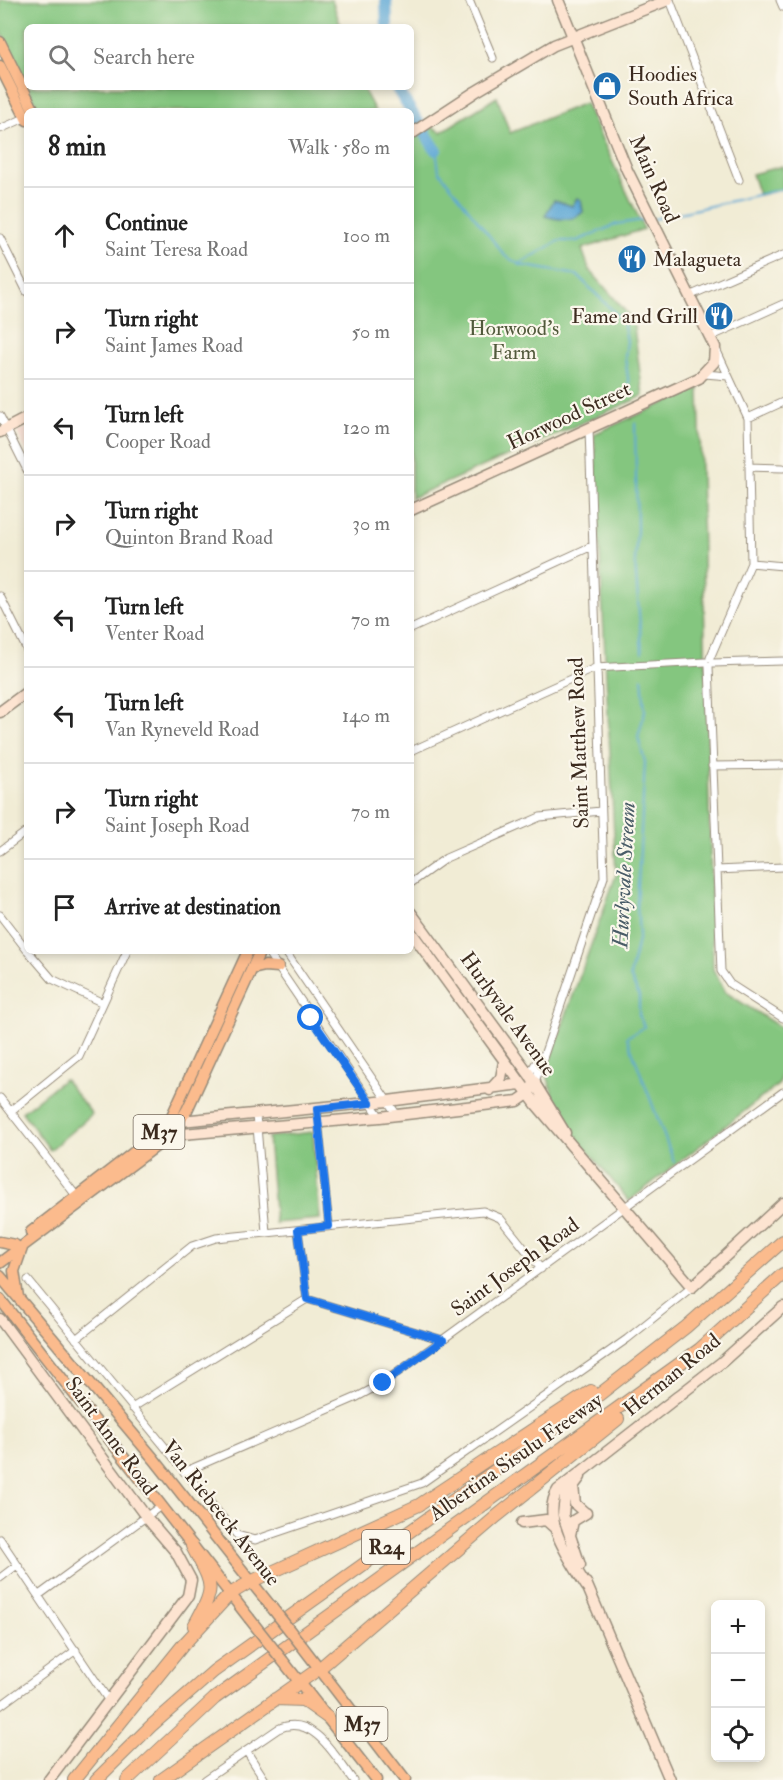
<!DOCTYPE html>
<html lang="en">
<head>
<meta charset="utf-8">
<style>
	body { margin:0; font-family:"IM FELL Double Pica",serif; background:#f2f2f2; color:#222 }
	.controls { position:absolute; right:18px; bottom:18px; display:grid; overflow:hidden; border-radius:9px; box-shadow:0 3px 9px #0003 }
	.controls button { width:54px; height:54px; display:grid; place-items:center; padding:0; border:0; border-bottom:2px solid #e0e0e0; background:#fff; color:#222; font:30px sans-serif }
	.stop { position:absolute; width:18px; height:18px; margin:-14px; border:4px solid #1a73e8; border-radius:50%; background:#fff }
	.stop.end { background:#1a73e8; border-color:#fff; box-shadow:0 2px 6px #0008 }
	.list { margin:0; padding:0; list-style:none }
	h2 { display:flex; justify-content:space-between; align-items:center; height:78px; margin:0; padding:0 24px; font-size:26px }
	h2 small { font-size:20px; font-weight:400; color:#767676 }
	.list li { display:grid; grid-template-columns:39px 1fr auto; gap:18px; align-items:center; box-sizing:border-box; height:96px; padding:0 24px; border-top:2px solid #e0e0e0 }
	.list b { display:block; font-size:22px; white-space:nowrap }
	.list p { margin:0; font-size:20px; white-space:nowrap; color:#767676 }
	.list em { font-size:20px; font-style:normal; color:#767676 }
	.icon { flex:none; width:33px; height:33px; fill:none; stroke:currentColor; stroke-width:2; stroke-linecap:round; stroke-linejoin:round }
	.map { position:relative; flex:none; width:783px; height:1780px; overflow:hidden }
	.search { position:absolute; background:#fff; box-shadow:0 3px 9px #0003; left:24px; top:24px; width:390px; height:66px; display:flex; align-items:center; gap:15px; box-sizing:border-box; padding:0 21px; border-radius:9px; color:#767676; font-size:22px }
	.panel { position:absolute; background:#fff; box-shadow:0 3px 9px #0003; left:24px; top:108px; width:390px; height:846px; border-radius:9px }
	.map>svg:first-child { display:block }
	.built { fill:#f7d1c6 }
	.green { fill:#84c67f; stroke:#60784e; stroke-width:1.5 }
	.water { fill:#5ea8d5; stroke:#4c697a; stroke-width:1.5 }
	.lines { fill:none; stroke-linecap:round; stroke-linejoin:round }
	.stream { stroke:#5ea8d5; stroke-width:2 }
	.river { stroke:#5ea8d5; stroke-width:12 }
	.street-casing { stroke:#968b7a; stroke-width:9 }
	.secondary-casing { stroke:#968b7a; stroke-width:13 }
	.primary-casing { stroke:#968b7a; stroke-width:13 }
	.highway-casing { stroke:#968b7a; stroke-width:14 }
	.street { stroke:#fff; stroke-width:7 }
	.secondary { stroke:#fde4d1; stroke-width:10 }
	.primary { stroke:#fbbb8d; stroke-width:10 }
	.highway { stroke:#fbbb8d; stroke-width:12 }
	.primary-bridge-casing { stroke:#968b7a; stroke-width:13; stroke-linecap:butt }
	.primary-bridge { stroke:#fbbb8d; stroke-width:10 }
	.route { stroke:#1a73e8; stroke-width:8 }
	.labels { text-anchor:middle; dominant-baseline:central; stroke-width:4.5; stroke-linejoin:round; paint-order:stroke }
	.shield { fill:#fbf7ec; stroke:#75685c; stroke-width:1.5 }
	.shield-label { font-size:20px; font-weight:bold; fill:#3b2a1e }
	.poi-label { font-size:21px; fill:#3b2a1e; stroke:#fbf7ec; text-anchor:start }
	.street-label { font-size:21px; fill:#3b2a1e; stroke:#fbf7ec }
	.park-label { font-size:21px; fill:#51593b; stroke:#fbf7ec }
	.water-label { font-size:22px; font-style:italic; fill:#495c67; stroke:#fbf7ec }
</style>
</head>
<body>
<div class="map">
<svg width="783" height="1780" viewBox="0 0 783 1780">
	<rect width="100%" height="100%" fill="#fbf7ec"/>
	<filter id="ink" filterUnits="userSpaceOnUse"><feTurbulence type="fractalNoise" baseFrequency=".0167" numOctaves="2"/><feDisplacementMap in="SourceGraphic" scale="12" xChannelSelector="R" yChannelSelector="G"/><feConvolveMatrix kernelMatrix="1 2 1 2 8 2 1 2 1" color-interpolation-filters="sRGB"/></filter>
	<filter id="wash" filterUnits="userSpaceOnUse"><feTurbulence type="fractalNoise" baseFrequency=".008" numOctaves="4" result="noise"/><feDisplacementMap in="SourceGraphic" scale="24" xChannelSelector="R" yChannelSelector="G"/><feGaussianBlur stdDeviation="1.35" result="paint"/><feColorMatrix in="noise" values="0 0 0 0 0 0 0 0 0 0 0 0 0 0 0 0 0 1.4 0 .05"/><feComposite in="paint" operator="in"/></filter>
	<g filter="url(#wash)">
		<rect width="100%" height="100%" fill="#f1ecd5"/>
		<!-- built -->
		<path class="built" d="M27 427V453L17 432Z"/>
		<!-- green -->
		<path class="green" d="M0 0H332L341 27H27V85L0 29Z
			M28 87H362L375 111H39Z
			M497 97 510 133 585 103 644 229 582 249 589 269 633 320 643 396 411 498V140L431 126 441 132Z
			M783 166V189L759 195 752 174Z
			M699 388 713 969 725 992 783 1029V1064L779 1084 629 1201 572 1132 555 1103 546 1071 616 875 594 434Z
			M64 1079 92 1114 50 1150 22 1112Z
			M313 1132 320 1219 275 1223 268 1137Z"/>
		<!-- water -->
		<path class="water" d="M577 198 581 200 583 212C572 222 559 220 545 216L554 200 572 206Z"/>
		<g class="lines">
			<!-- stream -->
			<path class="stream" d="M436 150 439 171 505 256 519 264 559 241H577L617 224 649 219
				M654 219 783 189
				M520 265 577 275 623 321 627 341 625 357 630 392
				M635 423 637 529 635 561 642 652
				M642 678 645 711 638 737 645 762 637 903 639 935 630 976 639 996V1015L644 1027 627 1037 674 1162"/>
			<!-- river -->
			<path class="river" d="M386 0 387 27
				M396 87 411 111
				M411 111 436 150"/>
		</g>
	</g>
	<g filter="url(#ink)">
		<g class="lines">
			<!-- street casing -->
			<g class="street-casing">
				<path id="street" d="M469 0 493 58
					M670 0 739 180
					M780 0 783 7
					M0 129 27 117
					M0 238 27 292
					M689 296 783 255
					M710 337 783 304
					M705 374 728 376
					M0 416 27 470
					M748 418 783 402
					M749 467 783 468
					M751 563 783 566
					M0 596 27 650
					M411 629 592 546
					M710 658 751 563 748 418 716 349
					M713 663 783 661
					M709 666 721 971 730 984 783 1018
					M411 751 595 668 705 662
					M712 766 783 765
					M0 851 27 831
					M717 870 783 867
					M411 883 446 858 540 817 601 811
					M0 915 27 950
					M28 951 52 979 103 1003
					M267 951 380 1117
					M285 951 397 1115
					M529 1074 540 1056
					M535 1082 604 877 589 429
					M0 1098 78 1198
					M317 1109 329 1226
					M11 1111 79 1056 127 951
					M256 1115 266 1232
					M298 1230 307 1299
					M28 1280 237 1535 255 1540 422 1483 627 1339 692 1287
					M76 1339 192 1246 216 1238 483 1211 500 1218 541 1269
					M132 1408 307 1299 443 1340
					M184 1472 357 1397 383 1383 783 1092
					M0 1539 109 1701
					M0 1578 17 1565
					M39 1595 162 1505
					M0 1706 76 1650
					M247 1752 265 1780
					M204 1780 278 1729C313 1712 336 1758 353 1780"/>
			</g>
			<!-- secondary casing -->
			<g class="secondary-casing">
				<path id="secondary" d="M411 134 475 92 554 45 668 0
					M0 432 27 418
					M411 510 699 378 714 362 715 347 627 170 558 0
					M0 712 27 692
					M411 913 529 1074 565 1133
					M411 932 536 1104 692 1287 783 1203
					M490 1090 501 1078 504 1062
					M174 1119 181 1121 388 1101 521 1084
					M165 1131 171 1135 380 1117 518 1101 528 1094 535 1082
					M0 1319 147 1518 176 1552 191 1580 188 1596 49 1780
					M580 1477 565 1497 563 1515 580 1565
					M573 1486 575 1504 584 1512
					M522 1523 546 1520 556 1529
					M570 1535 573 1521 586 1513
					M586 1583 670 1780
					M587 1587C572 1562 539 1519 558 1490L722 1362 783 1307"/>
			</g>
			<!-- primary casing -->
			<g class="primary-casing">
				<path id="primary" d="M0 42 34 111
					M0 66 27 120
					M252 969 265 966 278 967
					M31 1232 128 1157 162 1130 171 1118 248 951
					M0 1242 15 1245
					M0 1263 171 1135 187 1110 260 951
					M0 1276 154 1459 269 1604
					M18 1297 14 1271 22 1248
					M0 1299 249 1618
					M302 1646 405 1780
					M283 1661 376 1780"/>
			</g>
			<!-- highway casing -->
			<g class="highway-casing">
				<path id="highway" d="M192 1546C213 1587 217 1584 194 1626
					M275 1699 303 1700 327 1717
					M74 1780 183 1645 230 1594 250 1582 419 1505 591 1391
					M96 1780 151 1726 214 1671 573 1415 686 1327 783 1241
					M127 1780 215 1698 700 1349 783 1274
					M161 1780 320 1668 497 1516 618 1419"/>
			</g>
			<!-- street -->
			<use href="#street" class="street"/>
			<!-- secondary -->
			<use href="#secondary" class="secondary"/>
			<!-- primary -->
			<use href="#primary" class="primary"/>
			<!-- highway -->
			<use href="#highway" class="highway"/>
			<!-- primary-bridge casing -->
			<g class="primary-bridge-casing">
				<path id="primary-bridge" d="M269 1604 302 1646
					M249 1618 283 1661"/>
			</g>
			<!-- primary-bridge -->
			<use href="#primary-bridge" class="primary-bridge"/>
		</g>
	</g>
	<g class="lines" filter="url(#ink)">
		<!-- route -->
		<path class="route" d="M311 1018 370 1103 317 1109 329 1226 298 1230 307 1299 443 1340 383 1383"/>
	</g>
	<!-- icons -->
	<defs>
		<g id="shop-disc" transform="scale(1.5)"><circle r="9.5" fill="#1f6fb2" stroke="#fbf7ec"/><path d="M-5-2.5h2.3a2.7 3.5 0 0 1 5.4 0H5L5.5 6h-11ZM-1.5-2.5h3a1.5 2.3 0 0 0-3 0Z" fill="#fff"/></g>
		<g id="restaurant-disc" transform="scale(1.5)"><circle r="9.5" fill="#1f6fb2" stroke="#fbf7ec"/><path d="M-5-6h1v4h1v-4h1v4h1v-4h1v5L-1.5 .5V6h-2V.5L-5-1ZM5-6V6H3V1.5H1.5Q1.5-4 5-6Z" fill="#fff"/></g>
	</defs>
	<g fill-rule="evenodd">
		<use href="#shop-disc" x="607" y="86"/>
		<use href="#restaurant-disc" x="632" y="259"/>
		<use href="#restaurant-disc" x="719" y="316"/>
	</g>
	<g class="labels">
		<!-- shield labels -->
		<g class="shield">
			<rect x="133.5" y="1115" width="51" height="34" rx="4.5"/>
			<rect x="362" y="1530" width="48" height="34" rx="4.5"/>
			<rect x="336.5" y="1707" width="51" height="34" rx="4.5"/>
		</g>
		<g class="shield-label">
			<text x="159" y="1132">M37</text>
			<text x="386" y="1547">R24</text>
			<text x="362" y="1724">M37</text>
		</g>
		<!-- poi labels -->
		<g class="poi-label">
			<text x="628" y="74">Hoodies<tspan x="628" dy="24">South Africa</tspan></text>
			<text x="653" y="259">Malagueta</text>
			<text x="698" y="316" text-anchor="end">Fame and Grill</text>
		</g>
		<!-- street labels -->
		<g class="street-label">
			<text transform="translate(654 179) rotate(66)">Main Road</text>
			<text transform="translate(569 416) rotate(-25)">Horwood Street</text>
			<text transform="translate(579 743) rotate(-92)">Saint Matthew Road</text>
			<text transform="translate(508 1014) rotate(54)">Hurlyvale Avenue</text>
			<text transform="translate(515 1267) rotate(-36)">Saint Joseph Road</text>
			<text transform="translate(672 1375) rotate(-39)">Herman Road</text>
			<text transform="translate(111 1436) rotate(54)">Saint Anne Road</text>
			<text transform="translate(516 1457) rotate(-35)">Albertina Sisulu Freeway</text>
			<text transform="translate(221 1513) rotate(52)">Van Riebeeck Avenue</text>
		</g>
		<!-- park labels -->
		<g class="park-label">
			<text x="514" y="328">Horwood's<tspan x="514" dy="24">Farm</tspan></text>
		</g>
		<!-- water labels -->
		<g class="water-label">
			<text transform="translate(624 875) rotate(-87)">Hurlyvale Stream</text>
		</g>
	</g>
</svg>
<div class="controls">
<button>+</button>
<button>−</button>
<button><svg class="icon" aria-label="locate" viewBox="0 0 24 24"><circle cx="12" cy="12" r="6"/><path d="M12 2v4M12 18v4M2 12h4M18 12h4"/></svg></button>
</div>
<div class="stop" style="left:311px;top:1018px"></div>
<div class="stop end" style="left:383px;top:1383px"></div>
<div class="search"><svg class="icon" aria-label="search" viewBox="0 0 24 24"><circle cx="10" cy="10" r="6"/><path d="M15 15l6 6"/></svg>Search here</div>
<section class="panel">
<h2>8 min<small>Walk · 580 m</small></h2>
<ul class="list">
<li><svg class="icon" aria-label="ahead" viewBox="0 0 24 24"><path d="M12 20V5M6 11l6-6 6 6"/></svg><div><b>Continue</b><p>Saint Teresa Road</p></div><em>100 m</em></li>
<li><svg class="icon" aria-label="right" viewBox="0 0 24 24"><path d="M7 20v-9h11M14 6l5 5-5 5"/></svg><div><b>Turn right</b><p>Saint James Road</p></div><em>50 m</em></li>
<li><svg class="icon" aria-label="left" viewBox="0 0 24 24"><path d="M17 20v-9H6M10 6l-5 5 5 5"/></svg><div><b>Turn left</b><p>Cooper Road</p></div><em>120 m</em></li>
<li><svg class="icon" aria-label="right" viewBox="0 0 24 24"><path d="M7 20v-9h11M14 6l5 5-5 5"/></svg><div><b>Turn right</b><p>Quinton Brand Road</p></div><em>30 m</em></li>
<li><svg class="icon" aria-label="left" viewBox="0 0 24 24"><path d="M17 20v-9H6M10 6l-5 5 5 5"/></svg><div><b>Turn left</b><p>Venter Road</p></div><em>70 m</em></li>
<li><svg class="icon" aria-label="left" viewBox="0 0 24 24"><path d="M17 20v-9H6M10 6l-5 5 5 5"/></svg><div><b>Turn left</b><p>Van Ryneveld Road</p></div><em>140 m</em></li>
<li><svg class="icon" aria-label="right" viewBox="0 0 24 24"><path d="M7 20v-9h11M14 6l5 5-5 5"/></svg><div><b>Turn right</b><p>Saint Joseph Road</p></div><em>70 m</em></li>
<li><svg class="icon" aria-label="arrive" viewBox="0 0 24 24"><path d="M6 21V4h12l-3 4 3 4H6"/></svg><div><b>Arrive at destination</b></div></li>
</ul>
</section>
</div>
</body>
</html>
